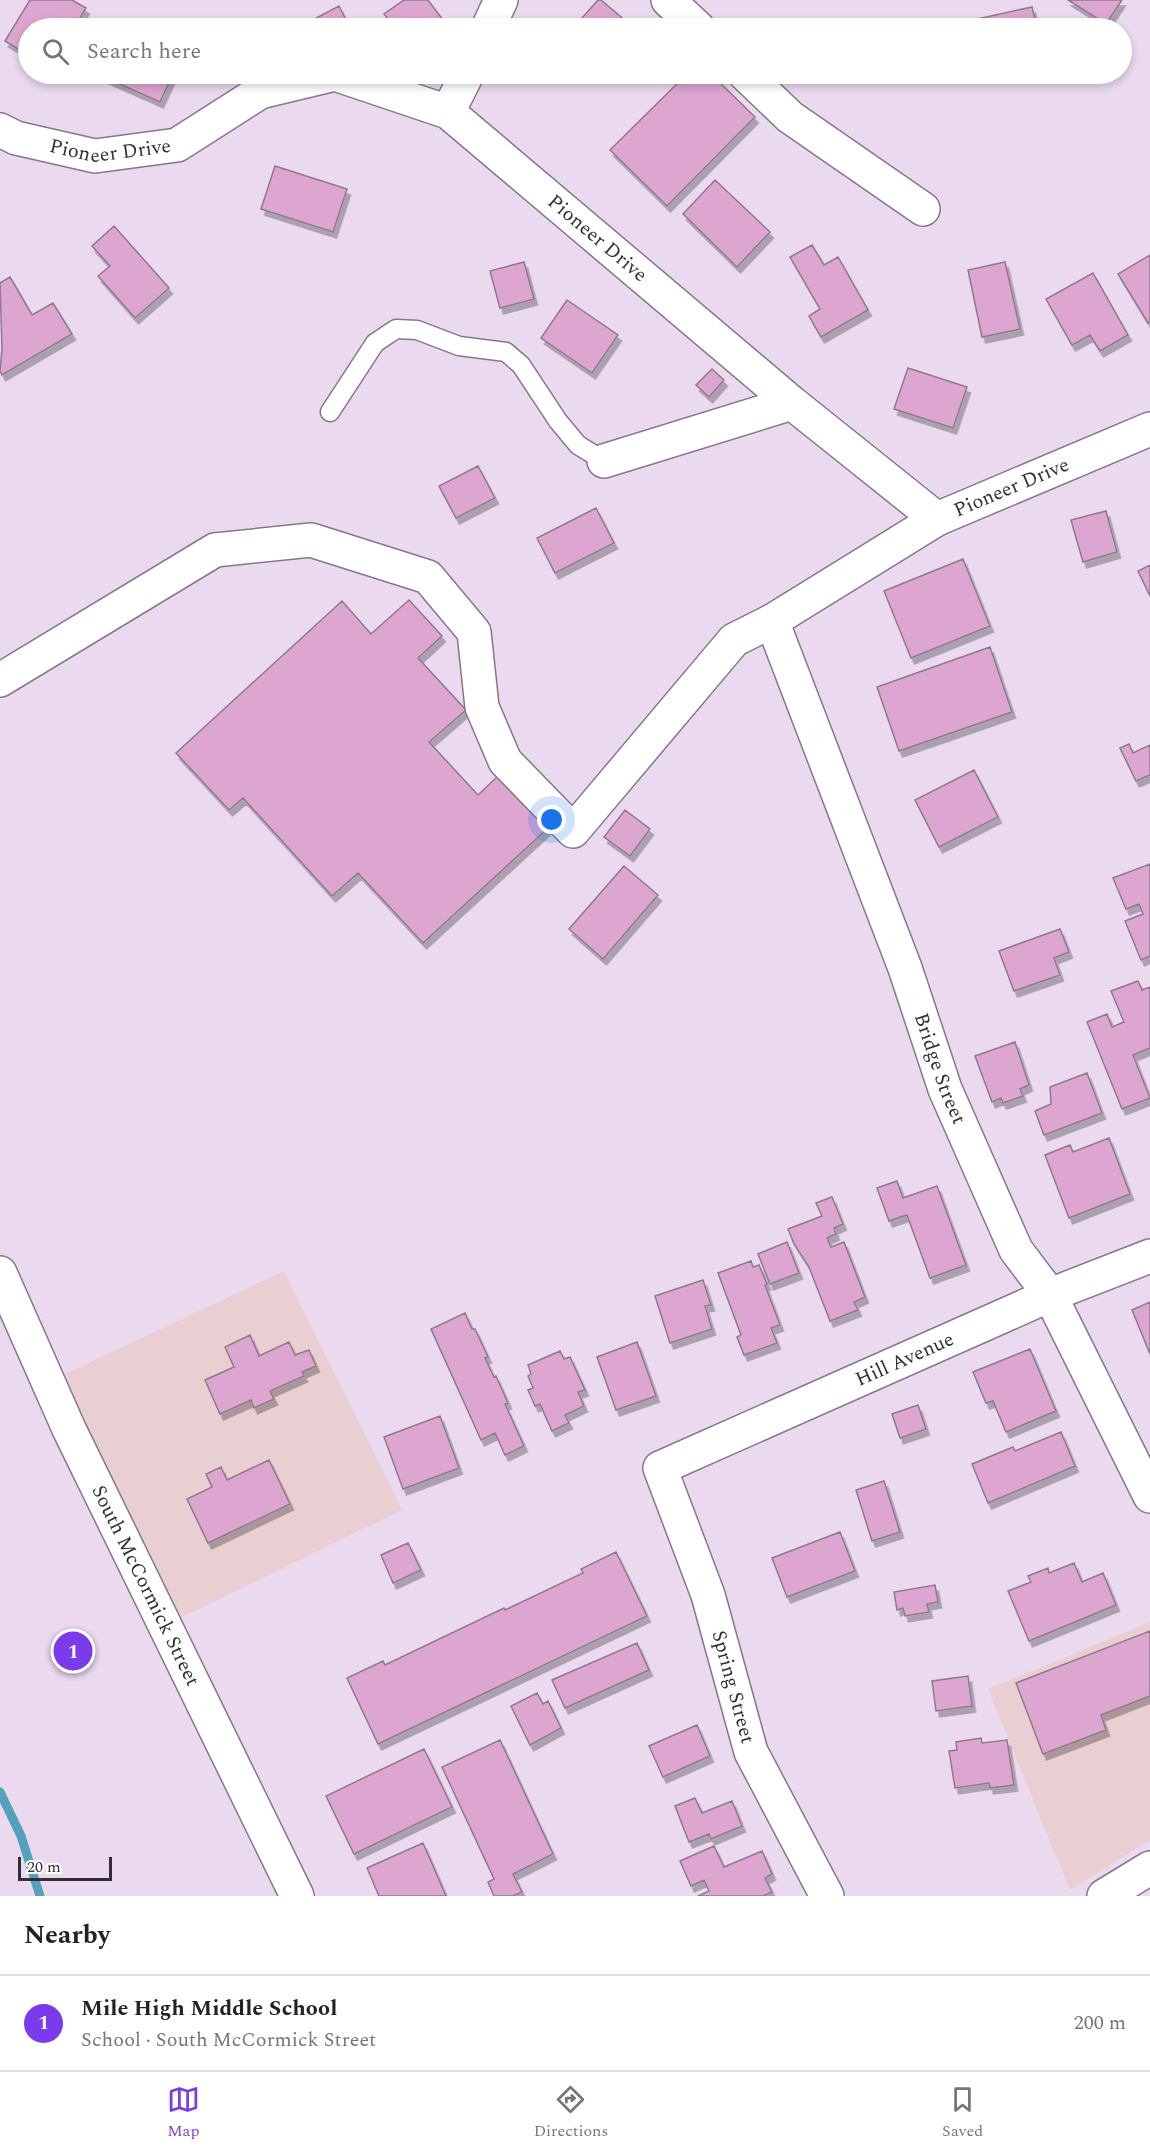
<!DOCTYPE html>
<html lang="en">
<head>
<meta charset="utf-8">
<style>
	body { margin:0; font-family:Spectral,serif; background:#f6f6f6; color:#222 }
	.scale { position:absolute; left:18px; bottom:15px; width:94px; box-sizing:border-box; padding-left:6px; border:3px solid #332d35; border-top:0; font-size:16px; line-height:21px; white-space:nowrap; color:#332d35; -webkit-text-stroke:4px #fff; paint-order:stroke }
	.you { position:absolute; left:552px; top:820px; width:21px; height:21px; margin:-15px; border:4px solid #fff; border-radius:50%; background:#1a73e8; box-shadow:0 0 0 9px #1a73e833 }
	.badge { display:grid; place-items:center; width:39px; height:39px; border-radius:50%; background:#7c3aed; color:#fff; font-size:20px; font-weight:700 }
	.pin { position:absolute; translate:-50% -50%; border:3px solid #fff; box-shadow:0 2px 6px #0006 }
	.list { margin:0; padding:0; list-style:none }
	h2 { display:flex; justify-content:space-between; align-items:center; height:78px; margin:0; padding:0 24px; font-size:26px }
	h2 small { font-size:20px; font-weight:400; color:#767676 }
	.list li { display:grid; grid-template-columns:39px 1fr auto; gap:18px; align-items:center; box-sizing:border-box; height:96px; padding:0 24px; border-top:2px solid #e0e0e0 }
	.list b { display:block; font-size:22px; white-space:nowrap }
	.list p { margin:0; font-size:20px; white-space:nowrap; color:#767676 }
	.list em { font-size:20px; font-style:normal; color:#767676 }
	.icon { flex:none; width:33px; height:33px; fill:none; stroke:currentColor; stroke-width:2; stroke-linecap:round; stroke-linejoin:round }
	.map { position:relative; flex:none; width:1150px; height:1896px; overflow:hidden }
	.search { position:absolute; background:#fff; box-shadow:0 3px 9px #0003; left:18px; right:18px; top:18px; height:66px; display:flex; align-items:center; gap:15px; box-sizing:border-box; padding:0 21px; border-radius:33px; color:#767676; font-size:22px }
	.sheet { height:174px; background:#fff }
	nav { display:flex; justify-content:space-around; align-items:center; box-sizing:border-box; height:84px; border-top:2px solid #e0e0e0; background:#fff; font-size:16px; color:#767676 }
	nav a { display:grid; justify-items:center; gap:3px }
	nav .on { color:#7c3aed }
	.map>svg:first-child { display:block }
	.commercial { fill:#e9ced2 }
	.lines { fill:none; stroke-linecap:round; stroke-linejoin:round }
	.stream { stroke:#54a1bc; stroke-width:9 }
	.building { fill:#dda6d1; stroke:#8f7a8a; stroke-width:1.5; filter:url(#shadow) }
	.service-casing { stroke:#86778b; stroke-width:21 }
	.minor-casing { stroke:#86778b; stroke-width:36 }
	.service { stroke:#fff; stroke-width:18 }
	.minor { stroke:#fff; stroke-width:33 }
	.labels { text-anchor:middle; dominant-baseline:central; stroke-width:4.5; stroke-linejoin:round; paint-order:stroke }
	.street-label { font-size:20px; fill:#332d35; stroke:#fff }
</style>
</head>
<body>
<div class="map">
<svg width="1150" height="1896" viewBox="0 0 1150 1896">
	<defs>
		<filter id="shadow"><feDropShadow dx="3.5" dy="6" stdDeviation="0" flood-color="#0004"/></filter>
	</defs>
	<rect width="100%" height="100%" fill="#ead9ef"/>
	<!-- commercial -->
	<path class="commercial" d="M284 1271 402 1510 178 1619 63 1375Z
		M1150 1622V1840L1070 1890 988 1689Z"/>
	<g class="lines">
		<!-- stream -->
		<path class="stream" d="M0 1792 21 1836 40 1896"/>
	</g>
	<!-- building -->
	<path class="building" d="M30 0H72L86 8 74 28H28V55L5 41Z
		M404 0H428L449 28H395L384 14Z
		M598 0H601L634 28H573Z
		M1068 0H1122L1106 24Z
		M339 6 350 28H302L301 26Z
		M1032 7 1037 28H979L977 19Z
		M97 74H173L160 102Z
		M687 74H711L755 117 667 206 610 150Z
		M275 166 347 189 333 232 261 209Z
		M715 180 770 232 737 267 683 214Z
		M114 226 169 288 135 318 98 276 110 266 92 246Z
		M812 245 824 265 838 257 868 310 821 337 809 316 820 309 790 257Z
		M1150 255V321L1148 323 1118 274Z
		M524 262 534 299 500 308 490 271Z
		M1005 262 1020 329 982 337 968 270Z
		M1093 273 1128 335 1100 351 1090 335 1072 345 1046 299Z
		M10 277 32 315 53 303 72 334 2 375 0 371 2 348 0 283Z
		M567 300 618 335 592 373 541 338Z
		M908 368 967 387 953 428 894 409Z
		M712 369 724 380 709 397 696 385Z
		M478 466 495 498 456 518 439 486Z
		M596 508 614 543 555 573 537 538Z
		M1106 511 1117 552 1083 562 1071 520Z
		M963 559 990 626 911 658 884 591Z
		M1150 565V596L1138 571Z
		M409 600 442 636 418 658 466 710 429 742 478 795 499 775 548 828 423 943 358 873 332 896 243 798 229 810 176 753 342 601 371 634Z
		M990 647 1012 712 899 751 877 687Z
		M1129 744 1133 753 1150 745V775L1136 781 1120 748Z
		M974 770 998 817 939 847 915 800Z
		M625 810 650 829 630 856 604 837Z
		M1150 864V956L1141 960 1125 921 1143 914 1139 904 1126 909 1113 878Z
		M624 866 658 895 603 959 569 929Z
		M1060 929 1069 952 1054 958 1060 975 1014 991 999 951Z
		M1138 981 1142 990 1150 987V1048L1133 1055 1150 1098 1122 1109 1087 1022 1107 1014 1112 1027 1124 1022 1111 991Z
		M1015 1042 1029 1085 1020 1089 1023 1096 1003 1103 1001 1098 992 1102 975 1056Z
		M1087 1073 1102 1113 1044 1135 1035 1111 1051 1104 1050 1087Z
		M1109 1138 1130 1194 1069 1218 1045 1155 1070 1145 1073 1152Z
		M897 1181 903 1198 937 1186 966 1265 930 1278 907 1215 889 1221 877 1188Z
		M832 1197 843 1224 834 1228 836 1234 827 1238 831 1247 844 1242 865 1297 854 1302 858 1310 830 1321 809 1267 794 1244 788 1229 822 1216 816 1203Z
		M787 1242 799 1273 770 1284 758 1254Z
		M751 1261 753 1267 759 1265 767 1284 765 1285 780 1325 771 1328 777 1343 744 1355 737 1337 741 1335 718 1273Z
		M703 1280 711 1305 705 1306 712 1329 670 1343 655 1296Z
		M1150 1302V1354L1132 1310Z
		M465 1313 472 1329H475L488 1357 485 1358 494 1377 496 1376 508 1403 505 1404 524 1446 505 1455 495 1433 481 1440 431 1329Z
		M250 1335 259 1356 289 1342 295 1355 309 1350 316 1366 302 1372 304 1376 270 1391 274 1399 254 1408 251 1400 220 1414 205 1380 234 1367 225 1347Z
		M637 1342 656 1396 616 1410 597 1357Z
		M1030 1349 1056 1411 1006 1432 993 1401 986 1403 973 1372Z
		M560 1351 564 1359 570 1357 585 1390 578 1392 584 1406 565 1415 569 1423 552 1431 540 1404 535 1406 528 1390 533 1388 528 1376 531 1374 528 1365Z
		M918 1405 926 1429 900 1438 892 1414Z
		M440 1416 459 1468 403 1489 384 1437Z
		M1061 1432 1075 1466 988 1503 972 1464 1013 1447 1015 1451Z
		M269 1460 290 1504 208 1543 187 1499 212 1487 206 1474 221 1467 227 1480Z
		M884 1481 900 1532 872 1541 856 1490Z
		M840 1532 855 1571 787 1597 772 1558Z
		M408 1543 421 1570 393 1583 381 1555Z
		M616 1552 647 1616 378 1744 347 1678 383 1661 385 1665 504 1608 505 1610 583 1573 581 1569Z
		M1074 1563 1082 1582 1103 1573 1116 1605 1029 1641 1008 1591 1031 1582 1028 1576 1048 1568 1049 1573Z
		M935 1585 938 1602 927 1604 929 1612 905 1616 903 1608 897 1610 894 1592Z
		M1150 1631V1696L1101 1715 1106 1730 1043 1754 1016 1683Z
		M637 1643 649 1670 565 1708 552 1680Z
		M968 1676 972 1706 936 1711 932 1681Z
		M537 1693 543 1704 548 1701 561 1728 530 1745 511 1706Z
		M697 1725 710 1756 663 1777 649 1746Z
		M981 1738 982 1743 1007 1740 1014 1785 990 1788 989 1783 955 1788 949 1751 957 1750 956 1742Z
		M500 1740 553 1854 513 1874 522 1892 513 1896H494L488 1882 494 1879 442 1767Z
		M424 1749 452 1807 354 1854 326 1796Z
		M695 1798 702 1813 732 1801 742 1826 711 1839 709 1834 689 1842 675 1806Z
		M423 1843 446 1896H379L367 1868Z
		M714 1846 724 1867 762 1851 772 1874 765 1878 772 1892 763 1896H698L709 1891 704 1880 691 1886 680 1861Z"/>
	<g class="lines">
		<!-- service casing -->
		<g class="service-casing">
			<path id="service" d="M330 412 375 343 396 329 417 330 459 346 506 352 521 365 558 421 578 445 604 461"/>
		</g>
		<!-- minor casing -->
		<g class="minor-casing">
			<g id="minor">
				<path d="M668 0 698 28"/>
				<path d="M488 28 501 0"/>
				<path d="M745 74 790 117 923 209"/>
				<path d="M448 112 467 74"/>
				<path id="s1" d="M0 130 16 138 95 156 177 145 260 92 335 74 448 112 792 403 937 519"/>
				<path d="M604 461 792 403"/>
				<path id="s2" d="M772 621 905 968 945 1089 1016 1250 1050 1295 1150 1496"/>
				<path id="s3" d="M0 680 215 550 311 540 428 577 474 632 482 707 505 761 573 831 734 640 772 621 937 519 1150 429"/>
				<path id="s4" d="M0 1273 69 1429 297 1896"/>
				<path id="s5" d="M827 1896 751 1752 708 1595 660 1468 1050 1295 1150 1256"/>
				<path d="M1104 1896 1150 1868"/>
			</g>
		</g>
		<!-- service -->
		<use href="#service" class="service"/>
		<!-- minor -->
		<use href="#minor" class="minor"/>
	</g>
	<g class="labels">
		<!-- street labels -->
		<g class="street-label">
			<text stroke="none"><textPath href="#s1" startOffset="114">Pioneer Drive</textPath></text>
			<text stroke="none"><textPath href="#s1" startOffset="672">Pioneer Drive</textPath></text>
			<text stroke="none"><textPath href="#s3" startOffset="1341">Pioneer Drive</textPath></text>
			<text stroke="none"><textPath href="#s2" startOffset="478">Bridge Street</textPath></text>
			<text stroke="none"><textPath href="#s5" startOffset="729">Hill Avenue</textPath></text>
			<text stroke="none"><textPath href="#s4" startOffset="345">South McCormick Street</textPath></text>
			<text transform="translate(733 1687) rotate(75)">Spring Street</text>
		</g>
	</g>
</svg>
<div class="scale">20 m</div>
<div class="you"></div>
<div class="pin badge" style="left:73px;top:1651px">1</div>
<div class="search"><svg class="icon" aria-label="search" viewBox="0 0 24 24"><circle cx="10" cy="10" r="6"/><path d="M15 15l6 6"/></svg>Search here</div>
</div>
<section class="sheet">
<h2>Nearby<small></small></h2>
<ul class="list">
<li><span class="badge">1</span><div><b>Mile High Middle School</b><p>School · South McCormick Street</p></div><em>200 m</em></li>
</ul>
</section>
<nav>
<a class="on"><svg class="icon" aria-label="map" viewBox="0 0 24 24"><path d="M3 6l6-2 6 2 6-2v14l-6 2-6-2-6 2zM9 4v14M15 6v14"/></svg>Map</a>
<a><svg class="icon" aria-label="directions" viewBox="0 0 24 24"><path d="M12 3l9 9-9 9-9-9zM9 14v-3h6M13 9l2 2-2 2"/></svg>Directions</a>
<a><svg class="icon" aria-label="saved" viewBox="0 0 24 24"><path d="M7 4h10v16l-5-4-5 4z"/></svg>Saved</a>
</nav>
</body>
</html>
